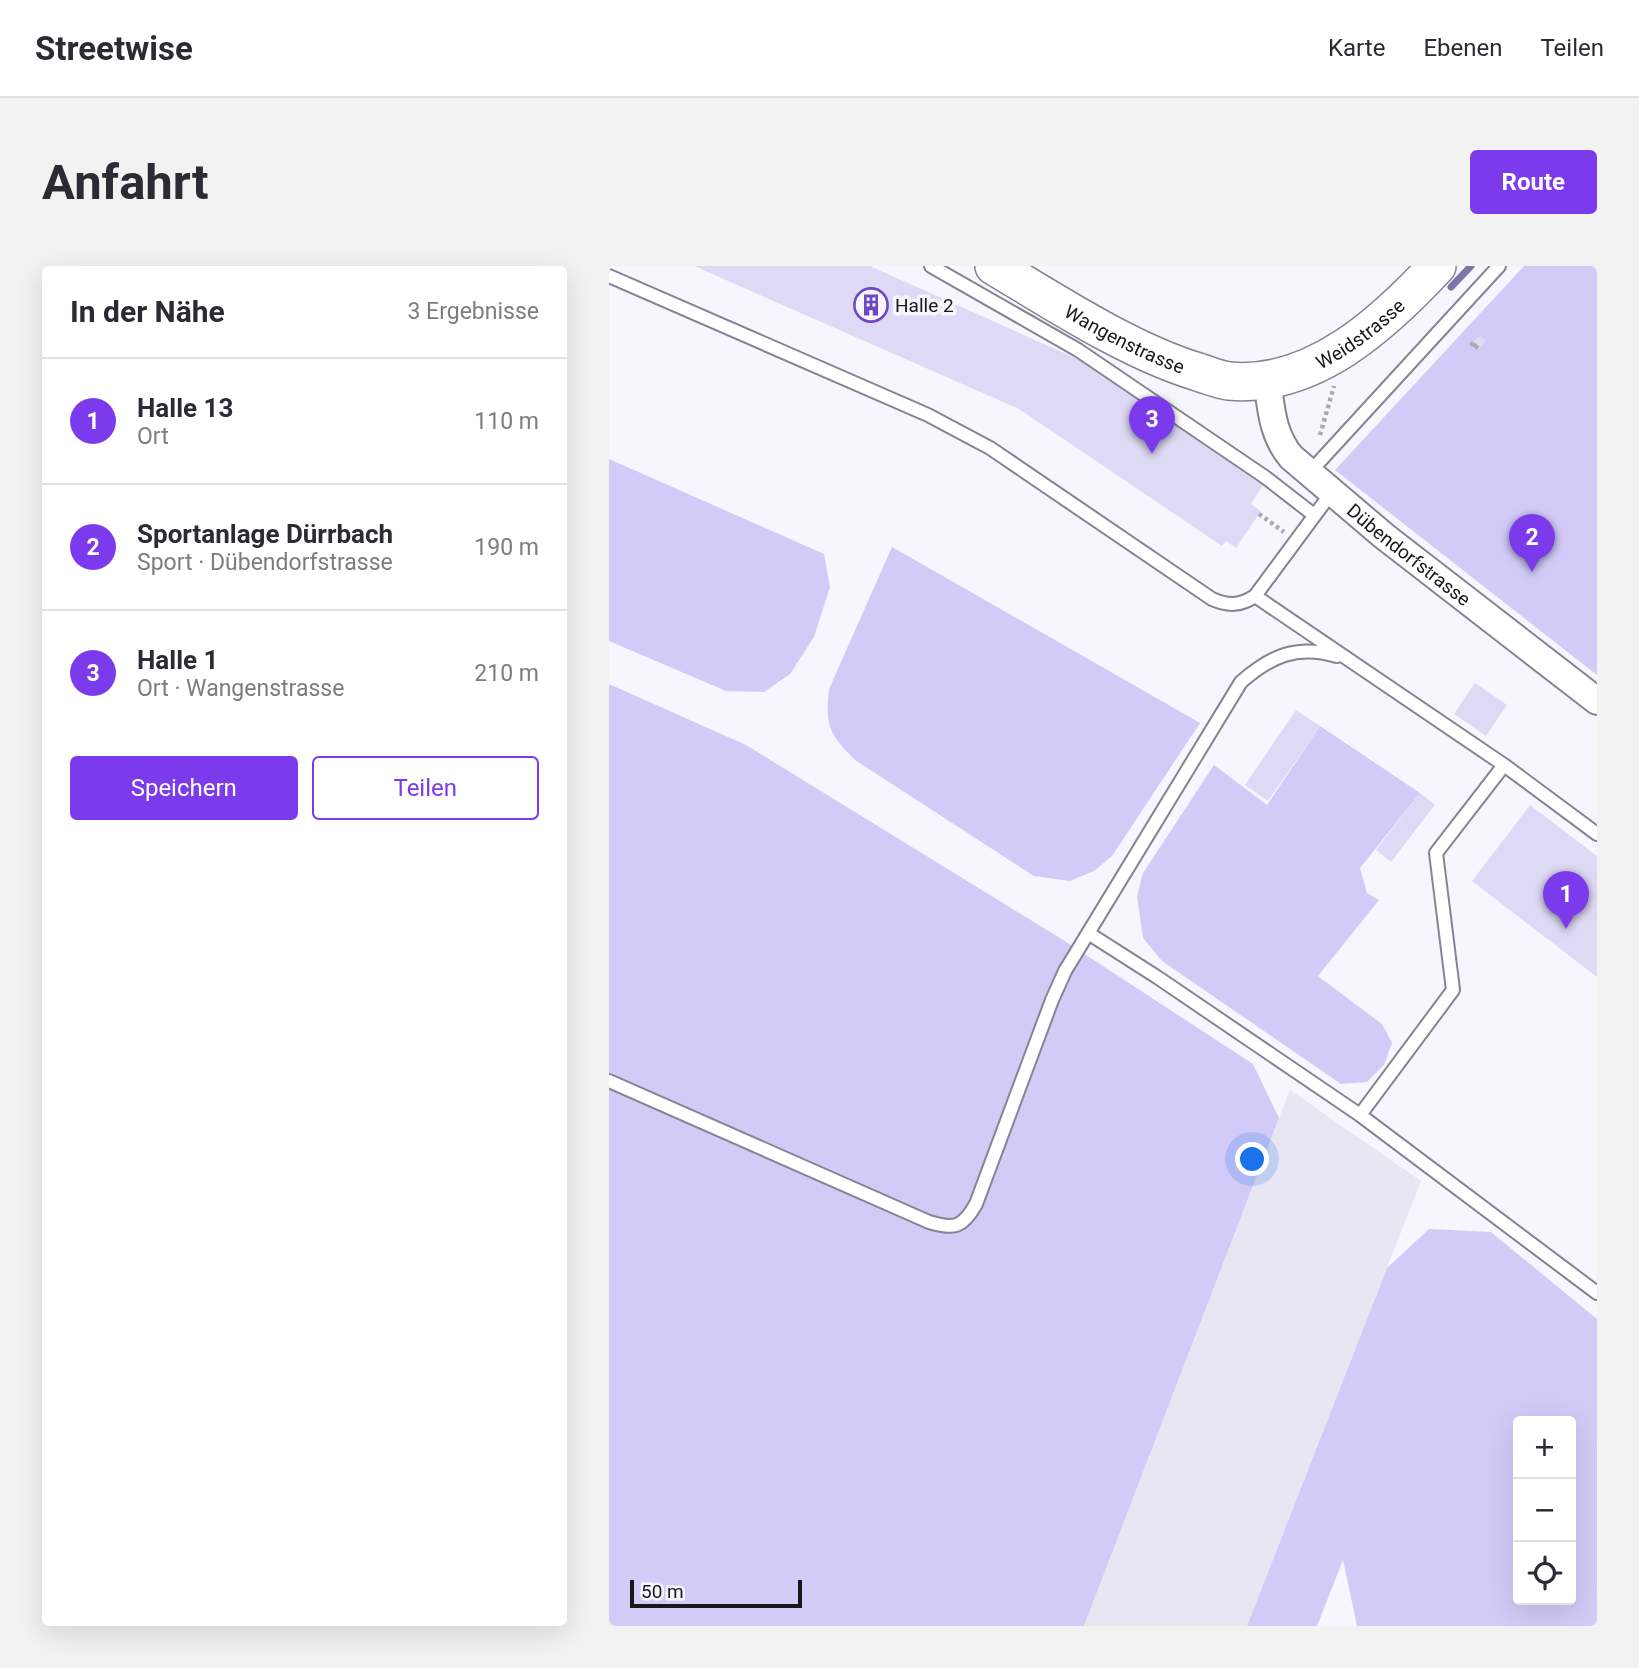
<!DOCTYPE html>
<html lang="de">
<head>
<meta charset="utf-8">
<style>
	body { margin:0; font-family:Roboto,sans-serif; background:#f2f2f3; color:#2b2b33 }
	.controls { position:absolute; right:21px; bottom:21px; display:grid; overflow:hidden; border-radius:7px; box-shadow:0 7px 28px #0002 }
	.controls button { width:63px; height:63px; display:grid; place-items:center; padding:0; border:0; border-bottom:2px solid #e1e1e2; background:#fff; color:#2b2b33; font:35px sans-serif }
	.scale { position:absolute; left:21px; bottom:18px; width:172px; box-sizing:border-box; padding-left:7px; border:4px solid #18171c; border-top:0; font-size:19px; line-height:24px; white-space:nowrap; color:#18171c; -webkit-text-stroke:5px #f7f6ff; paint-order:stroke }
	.you { position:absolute; left:644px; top:894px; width:24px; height:24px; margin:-18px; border:5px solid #fff; border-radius:50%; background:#1a73e8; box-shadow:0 0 0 10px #1a73e833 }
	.badge { display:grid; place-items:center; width:46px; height:46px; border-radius:50%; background:#7c3aed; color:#fff; font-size:23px; font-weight:700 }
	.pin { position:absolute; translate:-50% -58px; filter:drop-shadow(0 2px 4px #0008) }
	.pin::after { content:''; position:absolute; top:37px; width:24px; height:21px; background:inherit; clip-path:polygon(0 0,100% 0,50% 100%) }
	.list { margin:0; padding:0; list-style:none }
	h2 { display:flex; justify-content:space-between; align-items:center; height:91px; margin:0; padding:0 28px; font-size:30px }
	h2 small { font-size:23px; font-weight:400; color:#7c7c81 }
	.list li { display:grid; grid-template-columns:46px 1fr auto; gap:21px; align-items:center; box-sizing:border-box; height:126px; padding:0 28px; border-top:2px solid #e1e1e2 }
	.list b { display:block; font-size:26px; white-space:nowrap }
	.list p { margin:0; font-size:23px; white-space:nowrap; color:#7c7c81 }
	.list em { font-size:23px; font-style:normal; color:#7c7c81 }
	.actions { display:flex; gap:14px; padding:21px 28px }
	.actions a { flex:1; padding:16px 0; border:2px solid #7c3aed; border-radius:7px; text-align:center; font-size:24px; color:#7c3aed }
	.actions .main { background:#7c3aed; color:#fff }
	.icon { flex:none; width:38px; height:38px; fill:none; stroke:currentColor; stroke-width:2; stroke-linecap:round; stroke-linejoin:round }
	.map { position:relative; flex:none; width:988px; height:1360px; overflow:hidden; border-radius:7px }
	header { display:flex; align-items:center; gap:42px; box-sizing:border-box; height:98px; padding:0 35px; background:#fff; border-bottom:2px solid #e1e1e2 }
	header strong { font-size:33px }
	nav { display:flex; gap:38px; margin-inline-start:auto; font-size:24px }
	.intro { display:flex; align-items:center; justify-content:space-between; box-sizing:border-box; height:168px; padding:0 42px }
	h1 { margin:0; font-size:49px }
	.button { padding:18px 32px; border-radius:7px; background:#7c3aed; color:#fff; font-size:24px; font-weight:700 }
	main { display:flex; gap:42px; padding:0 42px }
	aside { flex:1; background:#fff; border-radius:7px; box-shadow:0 7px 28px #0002 }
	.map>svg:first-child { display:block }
	.built { fill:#e8e6f3 }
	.green { fill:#d2cbf8; fill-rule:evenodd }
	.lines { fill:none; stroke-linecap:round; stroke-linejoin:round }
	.stream { stroke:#7e76a4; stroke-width:7 }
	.building { fill:#dedaf5 }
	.lane-casing { stroke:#868491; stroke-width:16 }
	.street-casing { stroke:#868491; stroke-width:30 }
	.secondary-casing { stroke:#868491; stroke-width:40 }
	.path { stroke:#aaa9b1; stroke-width:4.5; stroke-dasharray:3.5 3.5; stroke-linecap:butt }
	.lane { stroke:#fff; stroke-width:12 }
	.street { stroke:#fff; stroke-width:26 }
	.secondary { stroke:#fff; stroke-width:37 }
	.labels { text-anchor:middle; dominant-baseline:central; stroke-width:7; stroke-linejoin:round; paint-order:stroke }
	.poi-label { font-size:19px; fill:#18171c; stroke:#f7f6ff; text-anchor:start }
	.street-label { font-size:19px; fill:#18171c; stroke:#f7f6ff }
</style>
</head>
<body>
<header>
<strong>Streetwise</strong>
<nav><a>Karte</a><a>Ebenen</a><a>Teilen</a></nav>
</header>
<div class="intro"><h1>Anfahrt</h1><a class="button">Route</a></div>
<main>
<aside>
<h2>In der Nähe<small>3 Ergebnisse</small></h2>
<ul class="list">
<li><span class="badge">1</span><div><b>Halle 13</b><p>Ort</p></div><em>110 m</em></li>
<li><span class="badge">2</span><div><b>Sportanlage Dürrbach</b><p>Sport · Dübendorfstrasse</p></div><em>190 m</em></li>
<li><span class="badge">3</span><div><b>Halle 1</b><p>Ort · Wangenstrasse</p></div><em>210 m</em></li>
</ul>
<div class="actions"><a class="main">Speichern</a><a>Teilen</a></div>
</aside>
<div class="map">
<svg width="988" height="1360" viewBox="0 0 988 1360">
	<rect width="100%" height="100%" fill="#f7f6ff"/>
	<!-- built -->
	<path class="built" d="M681 824 812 915 638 1360H475Z"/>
	<!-- green -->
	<path class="green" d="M915 0H988V409L726 204Z
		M0 193 215 288 221 321 205 371 181 408 155 426 117 425 0 375Z
		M283 281 591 457 503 590 485 605 461 615 425 610 246 494C220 468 216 460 220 423Z
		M0 418 137 479 451 672 644 798 670 852 475 1360H0Z
		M711 460 811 527 751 602 758 627 770 634 709 710 773 758 783 777 775 799 758 816 732 818 553 695 534 672 528 630 534 607 605 499 658 539Z
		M820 963 882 966 988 1053V1360H748L734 1294 708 1360H638L778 1002ZM909 1155H962V1334H909Z"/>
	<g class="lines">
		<!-- stream -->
		<path class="stream" d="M842 21 862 0"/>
	</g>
	<!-- building -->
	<path class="building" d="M85 0H261L473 95 654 219 642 238 652 245 627 282 617 275 613 280 410 143Z
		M871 70 877 75 871 82 865 75Z
		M866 417 898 439 877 470 845 448Z
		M687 444 711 460 659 535 636 519Z
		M811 527 826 539 782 596 767 584Z
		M921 539 988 590V711L863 615Z"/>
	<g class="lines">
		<!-- lane casing -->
		<g class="lane-casing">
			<path id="lane" d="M322 0 469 84 656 211 705 249
				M0 10 319 149 381 182 603 333C619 340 631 340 646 330L895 499 988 568
				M700 207 890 0
				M646 330 723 226
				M479 667 548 711 751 849 988 1027
				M0 815 320 956C346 964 354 961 367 938L443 734 456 705 632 416C662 390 688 378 728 390
				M751 849 844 724 827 587 895 499"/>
		</g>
		<!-- street casing -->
		<g class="street-casing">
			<g id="street">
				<path id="s1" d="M658 113C662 142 663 168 682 191L775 270 988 435"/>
			</g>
		</g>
		<!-- secondary casing -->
		<g class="secondary-casing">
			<g id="secondary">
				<path id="s2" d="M385 0C447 37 520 85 589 106 599 109 610 114 620 115 704 123 775 57 828 0"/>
			</g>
		</g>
		<!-- path -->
		<path class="path" d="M865 78 866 80 863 81V78L869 82
			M711 169 725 120
			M650 248 675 266"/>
		<!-- lane -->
		<use href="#lane" class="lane"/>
		<!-- street -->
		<use href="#street" class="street"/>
		<!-- secondary -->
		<use href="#secondary" class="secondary"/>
	</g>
	<!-- icons -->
	<defs>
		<g id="building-ring" transform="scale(1.75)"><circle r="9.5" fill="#f7f6ff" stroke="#6d4ac3" stroke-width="1.5"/><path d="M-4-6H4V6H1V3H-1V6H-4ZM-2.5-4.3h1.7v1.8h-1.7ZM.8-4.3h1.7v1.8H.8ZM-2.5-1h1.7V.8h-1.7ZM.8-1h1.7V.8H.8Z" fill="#6d4ac3"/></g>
	</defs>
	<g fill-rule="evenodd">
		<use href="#building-ring" x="262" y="39"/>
	</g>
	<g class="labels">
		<!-- poi labels -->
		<g class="poi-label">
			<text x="286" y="39">Halle 2</text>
		</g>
		<!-- street labels -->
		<g class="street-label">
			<text stroke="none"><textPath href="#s2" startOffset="406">Weidstrasse</textPath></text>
			<text stroke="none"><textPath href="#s2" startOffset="150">Wangenstrasse</textPath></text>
			<text stroke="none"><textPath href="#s1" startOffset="236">Dübendorfstrasse</textPath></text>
		</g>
	</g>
</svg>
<div class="controls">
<button>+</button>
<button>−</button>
<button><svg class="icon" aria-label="locate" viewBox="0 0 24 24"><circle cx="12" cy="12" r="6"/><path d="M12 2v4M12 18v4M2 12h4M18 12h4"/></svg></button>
</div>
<div class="scale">50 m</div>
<div class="you"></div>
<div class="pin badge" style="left:957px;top:663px">1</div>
<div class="pin badge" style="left:923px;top:306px">2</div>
<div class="pin badge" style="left:543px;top:188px">3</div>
</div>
</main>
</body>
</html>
